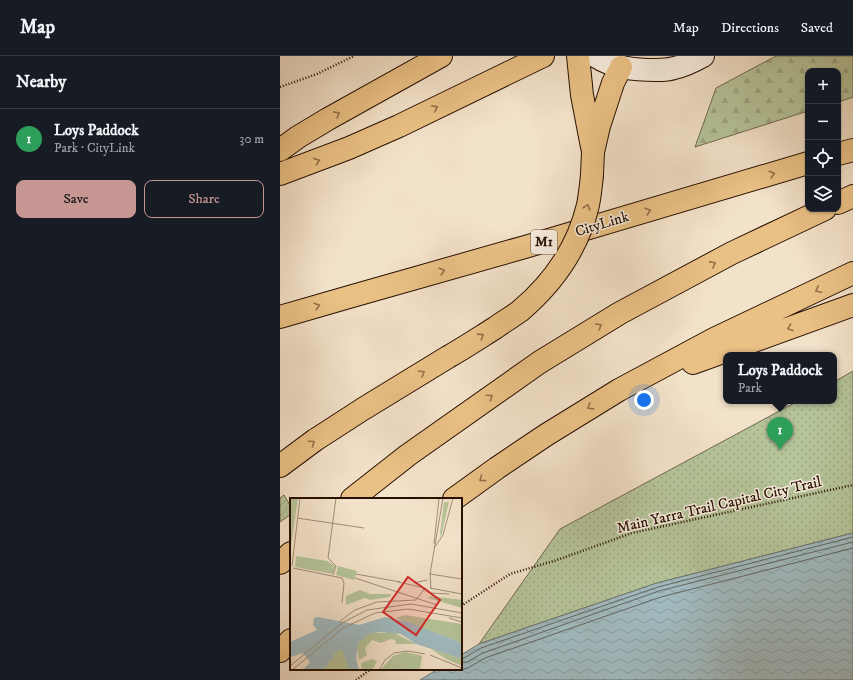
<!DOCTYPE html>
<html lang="en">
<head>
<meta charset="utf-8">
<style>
	body { margin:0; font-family:"IM FELL DW Pica",serif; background:#242831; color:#f1f3f6 }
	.controls { position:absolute; right:12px; top:12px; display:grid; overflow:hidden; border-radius:8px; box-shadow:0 1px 3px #0004 }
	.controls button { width:36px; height:36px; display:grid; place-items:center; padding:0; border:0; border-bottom:1px solid #363941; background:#171b24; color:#f1f3f6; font:20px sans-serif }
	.you { position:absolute; left:364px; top:344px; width:14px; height:14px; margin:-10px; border:3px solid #fff; border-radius:50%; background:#1a73e8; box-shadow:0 0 0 6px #1a73e833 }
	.badge { display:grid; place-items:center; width:26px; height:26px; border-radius:50%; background:#c59692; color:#fff; font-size:13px; font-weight:700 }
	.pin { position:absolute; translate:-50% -33px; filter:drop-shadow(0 1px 2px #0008) }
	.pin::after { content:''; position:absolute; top:21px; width:14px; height:12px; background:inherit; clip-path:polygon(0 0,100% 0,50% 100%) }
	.popup { position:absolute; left:443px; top:296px; width:114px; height:52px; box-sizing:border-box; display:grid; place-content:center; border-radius:8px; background:#171b24; filter:drop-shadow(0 1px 3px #0005); font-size:13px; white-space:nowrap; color:#9ea1a6 }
	.popup b { font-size:15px; color:#f1f3f6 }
	.popup::after { content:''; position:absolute; left:50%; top:100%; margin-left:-8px; border:8px solid transparent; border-top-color:#171b24 }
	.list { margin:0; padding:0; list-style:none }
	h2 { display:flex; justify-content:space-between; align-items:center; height:52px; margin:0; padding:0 16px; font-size:17px }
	h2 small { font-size:13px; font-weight:400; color:#9ea1a6 }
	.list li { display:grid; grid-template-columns:26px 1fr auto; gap:12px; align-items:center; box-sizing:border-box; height:60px; padding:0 16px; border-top:1px solid #363941 }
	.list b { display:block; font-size:15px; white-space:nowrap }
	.list p { margin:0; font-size:13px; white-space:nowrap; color:#9ea1a6 }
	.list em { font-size:13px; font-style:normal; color:#9ea1a6 }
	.actions { display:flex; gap:8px; padding:12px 16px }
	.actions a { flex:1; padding:9px 0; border:1px solid #c59692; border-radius:8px; text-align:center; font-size:14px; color:#c59692 }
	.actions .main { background:#c59692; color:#111 }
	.icon { flex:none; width:22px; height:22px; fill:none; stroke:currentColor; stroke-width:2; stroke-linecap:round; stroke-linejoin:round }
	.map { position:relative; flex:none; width:573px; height:624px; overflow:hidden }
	header { display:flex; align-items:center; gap:24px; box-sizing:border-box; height:56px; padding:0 20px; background:#171b24; border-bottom:1px solid #363941 }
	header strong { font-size:19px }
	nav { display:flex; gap:22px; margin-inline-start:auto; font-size:14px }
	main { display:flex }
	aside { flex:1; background:#171b24 }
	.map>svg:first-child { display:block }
	.forest { fill:url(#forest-firs); stroke:#6e6a4d }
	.park { fill:url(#park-dots); stroke:#6e6a4d }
	.garden { fill:url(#garden-furrows); stroke:#6e6a4d }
	.water { fill:url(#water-waves); stroke:#707674 }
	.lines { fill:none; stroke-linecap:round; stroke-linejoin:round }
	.shore { stroke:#646560; stroke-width:1 }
	.secondary-casing { stroke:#260f00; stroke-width:24 }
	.highway-casing { stroke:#260f00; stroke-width:24 }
	.path { stroke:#260f00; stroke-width:2.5; stroke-dasharray:1 2; stroke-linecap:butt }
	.secondary { stroke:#f7ecdd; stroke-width:22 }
	.highway { stroke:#eac185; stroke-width:22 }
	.highway-bridge-casing { stroke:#260f00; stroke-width:24; stroke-linecap:butt }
	.highway-bridge { stroke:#eac185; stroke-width:22 }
	.oneway { stroke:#927149 }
	.labels { text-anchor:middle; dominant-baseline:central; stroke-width:3; stroke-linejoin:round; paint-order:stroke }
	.shield { fill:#f7ecdd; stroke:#655142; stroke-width:1 }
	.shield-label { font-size:14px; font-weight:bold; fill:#260f00 }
	.street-label { font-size:15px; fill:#260f00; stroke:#f7ecdd }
	.inset-road { fill:none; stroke:#a18e79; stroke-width:1 }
	.view { fill:#d62828; fill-opacity:0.15; stroke:#d62828; stroke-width:2 }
	.inset-edge { fill:none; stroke:#260f00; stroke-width:2 }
</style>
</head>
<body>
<header>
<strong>Map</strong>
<nav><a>Map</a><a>Directions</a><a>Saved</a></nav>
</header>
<main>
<aside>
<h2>Nearby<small></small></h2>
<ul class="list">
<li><span class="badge" style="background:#2e9e5b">1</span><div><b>Loys Paddock</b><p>Park · CityLink</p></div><em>30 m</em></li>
</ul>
<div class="actions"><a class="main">Save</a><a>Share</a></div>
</aside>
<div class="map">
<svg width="573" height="624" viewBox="0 0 573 624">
	<defs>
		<pattern id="forest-firs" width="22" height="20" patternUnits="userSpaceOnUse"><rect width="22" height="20" fill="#b6c49a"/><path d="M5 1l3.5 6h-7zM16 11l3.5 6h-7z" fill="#9ca783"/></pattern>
		<pattern id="park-dots" width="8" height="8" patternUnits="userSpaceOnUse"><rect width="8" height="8" fill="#b6c49a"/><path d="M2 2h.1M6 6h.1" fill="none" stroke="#9ca783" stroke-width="1.8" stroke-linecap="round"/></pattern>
		<pattern id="garden-furrows" width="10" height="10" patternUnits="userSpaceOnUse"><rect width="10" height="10" fill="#b6c49a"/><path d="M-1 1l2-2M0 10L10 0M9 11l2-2" fill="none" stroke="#9ca783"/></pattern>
		<pattern id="water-waves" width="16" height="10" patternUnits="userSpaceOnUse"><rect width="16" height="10" fill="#a1bbc1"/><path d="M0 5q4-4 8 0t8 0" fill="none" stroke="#8aa0a4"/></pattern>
	</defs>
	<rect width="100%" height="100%" fill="#f3e2ca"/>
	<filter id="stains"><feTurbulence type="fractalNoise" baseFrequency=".005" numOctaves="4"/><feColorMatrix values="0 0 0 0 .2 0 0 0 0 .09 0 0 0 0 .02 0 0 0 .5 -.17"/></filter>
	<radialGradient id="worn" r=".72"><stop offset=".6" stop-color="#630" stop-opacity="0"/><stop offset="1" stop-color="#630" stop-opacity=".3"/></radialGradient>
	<!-- forest -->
	<path class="forest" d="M496 0H573V41L558 46V15H528V55L415 91 436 32Z"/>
	<!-- park -->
	<path class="park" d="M573 315V477L377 527 199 588 280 473 518 345H554V326Z"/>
	<!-- garden -->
	<path class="garden" d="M4 439 11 451V458L0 466V442Z"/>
	<!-- water -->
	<path class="water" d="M573 477V624H140L158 613H181V599L199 588 377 527Z"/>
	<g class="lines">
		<!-- shore -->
		<path class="shore" d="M181 602H184L201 592 378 531 573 481
			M181 607 187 606 203 597 379 535 573 486
			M178 613H184L188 612 205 602 381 541 573 492"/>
		<!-- secondary casing -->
		<g class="secondary-casing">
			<path id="secondary" d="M315 0C334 12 354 14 376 14 382 14 388 14 394 12 405 10 414 5 423 0"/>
		</g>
		<!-- highway casing -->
		<g class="highway-casing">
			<path id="highway" d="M298 0 302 39 312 91
				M0 94 18 81 48 63 161 0
				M558 98 573 94
				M0 118 69 92 119 70 263 0
				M312 119 313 96 319 70 333 27 341 11
				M558 147 573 140
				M0 261 69 241 245 191 528 107
				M413 307 573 249
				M0 410 35 384 83 353 168 301
				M72 443 128 399 260 306 340 257 452 197 545 153
				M174 443 217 412 266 379 339 334 434 283 573 217
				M0 507 11 497
				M0 595 11 584"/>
		</g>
		<!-- path -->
		<path class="path" d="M0 31 37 18 74 0
			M181 550 230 518 277 504 352 477 573 429
			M76 624 91 613"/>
		<!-- secondary -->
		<use href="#secondary" class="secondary"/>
		<!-- highway -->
		<use href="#highway" class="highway"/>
		<!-- highway-bridge casing -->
		<g class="highway-bridge-casing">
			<path id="highway-bridge" d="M168 301C184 292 199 282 215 272 223 266 232 261 240 255 273 227 298 192 308 149 310 139 311 129 312 119"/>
		</g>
		<!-- highway-bridge -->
		<use href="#highway-bridge" class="highway-bridge"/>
	</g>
	<!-- one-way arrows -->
	<defs><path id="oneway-chevron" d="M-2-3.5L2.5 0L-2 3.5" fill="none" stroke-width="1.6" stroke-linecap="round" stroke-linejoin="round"/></defs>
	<g class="oneway">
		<use href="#oneway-chevron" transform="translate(155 52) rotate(-26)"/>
		<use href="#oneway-chevron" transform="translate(57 58) rotate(-30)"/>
		<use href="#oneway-chevron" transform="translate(37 105) rotate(-20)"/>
		<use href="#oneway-chevron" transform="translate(492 118) rotate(-17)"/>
		<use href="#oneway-chevron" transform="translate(307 151) rotate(-74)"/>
		<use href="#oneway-chevron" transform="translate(368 155) rotate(-17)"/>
		<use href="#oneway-chevron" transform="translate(433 208) rotate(-28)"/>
		<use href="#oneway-chevron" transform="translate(162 215) rotate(-16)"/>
		<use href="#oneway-chevron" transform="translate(538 234) rotate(155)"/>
		<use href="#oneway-chevron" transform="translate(37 250) rotate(-17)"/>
		<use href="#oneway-chevron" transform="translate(319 270) rotate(-31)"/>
		<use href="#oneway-chevron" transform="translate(510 272) rotate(160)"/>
		<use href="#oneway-chevron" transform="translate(201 280) rotate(-33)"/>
		<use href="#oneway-chevron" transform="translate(142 317) rotate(-31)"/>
		<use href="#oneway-chevron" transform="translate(210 341) rotate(-35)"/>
		<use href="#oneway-chevron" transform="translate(310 351) rotate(148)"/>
		<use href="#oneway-chevron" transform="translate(32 387) rotate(-35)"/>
		<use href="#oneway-chevron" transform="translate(202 423) rotate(144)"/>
	</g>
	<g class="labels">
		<!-- shield labels -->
		<rect class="shield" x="251" y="174" width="26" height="24" rx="3"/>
		<g class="shield-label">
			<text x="264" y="186">M1</text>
		</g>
		<!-- street labels -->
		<g class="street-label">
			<text transform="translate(322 168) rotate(-17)">CityLink</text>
			<text transform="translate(439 449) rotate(-13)">Main Yarra Trail Capital City Trail</text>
		</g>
	</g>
	<!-- overview -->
	<g transform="translate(10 442)">
		<rect width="172" height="172" fill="#f3e2ca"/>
		<path d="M6 58 37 63 45 68 43 76 5 69ZM48 68 67 73 64 82 46 77ZM81 135H104L126 146H106L105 142 101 141 91 145 82 142 75 150 77 157 69 162 67 149 71 141ZM82 161 87 163 82 172H72L71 165Z" fill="#b6c49a"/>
		<path d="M70 92 80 96H101L100 99 80 102 75 100 56 107V98ZM141 98 172 102V110L138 100Z" fill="#b6c49a"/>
		<path d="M0 0H8L0 56ZM154 4H159L151 39 150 35ZM115 117 172 126V145L106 120ZM52 151H54L59 172H33L44 159 43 156ZM141 151 172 161V168L156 161ZM116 154 132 158 130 172H90L103 158Z" fill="#b6c49a"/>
		<path d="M28 119 69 127 95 119 118 124 172 145V161L126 146 111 136 89 134 79 136 69 144 66 160 69 172H59L52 151 43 156 44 159 33 172H13L20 164 13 155 0 159V144L27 132 23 127 24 120Z" fill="#a1bbc1"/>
		<path class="inset-road" d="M7 20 74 30M144 46 149 0M144 50 153 37 163 0M2 68 10 0M3 70 52 80 54 85 52 105M66 76 110 84M140 76 172 81M43 77 46 68 38 60 46 0M65 80 147 107M124 85 137 82M135 90 141 95 159 96M140 90 172 96M141 91 140 76 153 0M159 120 172 124M49 124 65 112 87 104 126 102 135 90 108 84M140 157 172 170M0 168 52 125 77 112 121 106 172 115M2 172 53 130 85 115 118 111 172 120M89 172 95 162 104 155 118 153 135 156"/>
		<path class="view" d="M118 79 150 102 126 137 93 114Z"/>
		<rect width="172" height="172" class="inset-edge"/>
	</g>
	<rect width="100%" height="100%" filter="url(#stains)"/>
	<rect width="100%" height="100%" fill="url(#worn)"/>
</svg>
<div class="controls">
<button>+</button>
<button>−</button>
<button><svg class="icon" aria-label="locate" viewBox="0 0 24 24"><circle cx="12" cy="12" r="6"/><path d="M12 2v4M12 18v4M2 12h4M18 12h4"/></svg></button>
<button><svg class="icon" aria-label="layers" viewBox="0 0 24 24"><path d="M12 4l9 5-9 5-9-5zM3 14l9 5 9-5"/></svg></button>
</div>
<div class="you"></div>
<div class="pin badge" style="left:500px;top:394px;background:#2e9e5b">1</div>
<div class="popup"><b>Loys Paddock</b>Park</div>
</div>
</main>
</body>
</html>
